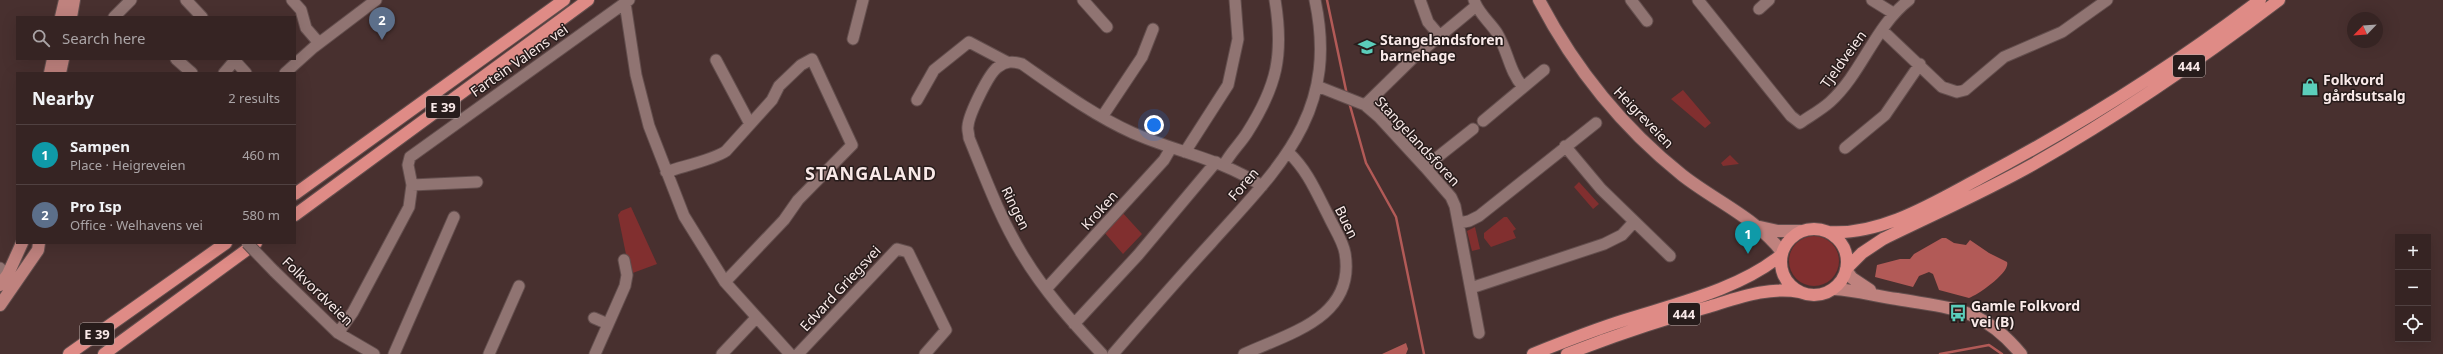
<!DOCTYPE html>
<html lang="en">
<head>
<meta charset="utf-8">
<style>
	body { margin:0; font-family:"Noto Sans",sans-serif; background:#3d2c2b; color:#f1f3f6 }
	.controls { position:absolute; right:12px; bottom:12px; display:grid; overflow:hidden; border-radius:0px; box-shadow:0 4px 16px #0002 }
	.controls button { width:36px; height:36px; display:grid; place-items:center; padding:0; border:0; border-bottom:1px solid #504141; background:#362423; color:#f1f3f6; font:20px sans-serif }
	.compass { position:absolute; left:2347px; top:12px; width:36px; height:36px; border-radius:50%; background:#362423; box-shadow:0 4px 16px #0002; rotate:245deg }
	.you { position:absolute; left:1154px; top:125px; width:14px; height:14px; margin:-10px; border:3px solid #fff; border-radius:50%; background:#1a73e8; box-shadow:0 0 0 6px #1a73e833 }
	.badge { display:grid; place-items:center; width:26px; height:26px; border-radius:50%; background:#d93025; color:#fff; font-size:13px; font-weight:700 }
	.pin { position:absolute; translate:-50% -33px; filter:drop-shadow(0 1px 2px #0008) }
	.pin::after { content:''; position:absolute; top:21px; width:14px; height:12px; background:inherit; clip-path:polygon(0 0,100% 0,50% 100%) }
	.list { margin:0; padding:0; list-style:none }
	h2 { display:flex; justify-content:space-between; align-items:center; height:52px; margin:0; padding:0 16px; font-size:17px }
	h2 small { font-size:13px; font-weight:400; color:#aaa4a6 }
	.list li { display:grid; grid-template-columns:26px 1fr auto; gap:12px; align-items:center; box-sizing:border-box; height:60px; padding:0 16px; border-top:1px solid #504141 }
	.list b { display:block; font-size:15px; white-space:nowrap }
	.list p { margin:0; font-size:13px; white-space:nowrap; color:#aaa4a6 }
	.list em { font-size:13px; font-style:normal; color:#aaa4a6 }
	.icon { flex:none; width:22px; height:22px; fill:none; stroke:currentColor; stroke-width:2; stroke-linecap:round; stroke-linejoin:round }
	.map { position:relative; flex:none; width:2443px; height:354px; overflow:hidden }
	.search { position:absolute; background:#362423; box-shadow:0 4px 16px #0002; left:16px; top:16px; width:280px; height:44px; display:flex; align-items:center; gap:10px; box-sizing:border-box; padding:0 14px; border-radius:0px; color:#aaa4a6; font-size:15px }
	.panel { position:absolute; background:#362423; box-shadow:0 4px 16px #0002; left:16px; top:72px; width:280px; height:172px; border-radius:0px }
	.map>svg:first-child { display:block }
	.green { fill:#812f2f }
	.water { fill:#b25a57 }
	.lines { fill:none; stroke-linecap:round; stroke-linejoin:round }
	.stream { stroke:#b25a57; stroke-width:2.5 }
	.minor-casing { stroke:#634e4d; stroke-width:13 }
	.major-casing { stroke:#634e4d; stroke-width:14 }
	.highway-casing { stroke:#634e4d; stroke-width:14 }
	.minor { stroke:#907472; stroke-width:11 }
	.major { stroke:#bf827e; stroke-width:12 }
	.highway { stroke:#df8b86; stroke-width:12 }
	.minor-bridge-casing { stroke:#634e4d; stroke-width:13; stroke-linecap:butt }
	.minor-bridge { stroke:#907472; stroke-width:11 }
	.labels { text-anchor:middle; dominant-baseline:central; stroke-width:3; stroke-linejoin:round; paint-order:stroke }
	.shield { fill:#271c1b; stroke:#baacaa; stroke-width:1 }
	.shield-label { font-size:13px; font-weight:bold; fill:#f9e9e8 }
	.poi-label { font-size:14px; font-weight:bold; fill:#f9e9e8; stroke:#271c1b; text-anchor:start }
	.street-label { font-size:14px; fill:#f9e9e8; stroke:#271c1b }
	.district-label { font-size:18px; font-weight:bold; letter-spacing:1px; fill:#f9e9e8; stroke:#271c1b }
</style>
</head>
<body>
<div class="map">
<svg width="2443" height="354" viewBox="0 0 2443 354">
	<rect width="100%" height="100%" fill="#48302f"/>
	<!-- green -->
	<path class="green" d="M1683 90 1711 123 1705 128 1671 99Z
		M1730 155 1739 164 1723 166 1721 163Z
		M1579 182 1599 204 1593 209 1574 187Z
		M631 207 657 264 630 274 618 215 621 211Z
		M1121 211 1142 234 1123 254 1104 232Z
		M1504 217H1507L1516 229 1513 231 1516 238 1491 247 1484 238V233Z
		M1475 227 1480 249 1472 251 1467 231Z
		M1789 261a25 25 0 1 1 50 0a25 25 0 1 1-50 0Z"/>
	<!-- water -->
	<path class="water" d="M1942 238H1946L1954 243 1966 245 1970 240 1989 253 2007 262C2011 272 1978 295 1969 298L1939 290 1933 274 1929 272 1919 276 1913 287 1875 277 1877 265 1900 259H1910L1914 254Z
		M1406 343 1408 349 1406 354H1382Z"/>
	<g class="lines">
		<!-- stream -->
		<path class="stream" d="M1327 0 1347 95
			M1349 102 1366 163 1396 217 1424 354
			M1940 354 1989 345 2002 354"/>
		<!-- minor casing -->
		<g class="minor-casing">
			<path id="minor" d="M186 0 202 17
				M292 0 301 10 306 28 319 43
				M1083 0 1107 27
				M1420 0 1428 22 1439 35
				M1474 0C1478 13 1490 22 1497 33 1508 51 1509 71 1523 87
				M1631 0 1647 21
				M1698 0 1791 116 1800 123C1810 116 1821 110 1830 102 1862 73 1875 26 1909 0
				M1872 0 1893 13
				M625 3 636 75 649 126 684 216 725 282 790 354
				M1759 9 1769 0
				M114 17 131 0
				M1883 31 1942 87 1957 92 1965 90 2004 57 2062 32 2107 0
				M853 39 863 0
				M176 59 192 73
				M716 60 750 124
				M236 62 246 73
				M224 73 236 59
				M285 73 314 47 376 0
				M1317 86 1365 105 1379 117 1425 167 1451 197 1455 206 1479 333
				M917 100 934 70 969 42 1007 62
				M1365 105 1412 59 1476 6
				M1102 117 1142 57 1153 29
				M1483 121 1544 70
				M1565 146 1601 189 1670 256
				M1845 148 1885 115 1920 64
				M1185 152 1228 85 1238 39 1235 0
				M1224 165C1230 153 1240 144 1247 133 1277 86 1284 55 1275 0
				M1425 167 1473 129
				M666 172C683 166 713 160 726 151L772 100 779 86 801 65 812 59 852 145 798 200 784 220 725 282
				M412 185 477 182
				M1459 223 1469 221 1479 216 1596 123
				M0 268 13 280
				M274 271 338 333 374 354
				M1471 288 1604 244 1622 235 1634 222
				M1046 289 1164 160 1171 148
				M594 318 608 324
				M1074 324 1138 255 1216 162
				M338 333 353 312 409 207 412 185 408 165 410 157 629 0
				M394 354 454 217
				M489 354 519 286
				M595 354 625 286 627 275 624 260
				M722 354 756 318
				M798 354 897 249 908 252 946 330 925 354
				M1102 354C1073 323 1044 291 1022 254 1000 218 985 177 969 138 969 134 967 129 968 126 969 114 989 73 998 67 1006 61 1013 61 1022 64 1058 89 1093 115 1133 133 1176 152 1222 159 1262 186
				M1113 354C1145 317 1178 279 1211 243 1280 166 1339 113 1315 0
				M1244 354C1290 333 1356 317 1345 253 1343 241 1334 228 1329 217 1317 194 1308 171 1289 153"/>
		</g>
		<!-- major casing -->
		<g class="major-casing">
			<path id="major" d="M1539 0C1574 67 1622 127 1682 175 1715 201 1756 218 1782 252
				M61 17 65 0
				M71 17 74 0
				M50 73 53 59
				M60 73 63 59
				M1760 227 1778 231H1800
				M1846 270 1852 278 1870 290
				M0 285 8 274 22 243
				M1834 289C1856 290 1875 296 1897 299 1953 309 1982 307 2021 354
				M0 305 38 250 39 243"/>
		</g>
		<!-- highway casing -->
		<g class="highway-casing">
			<path id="highway" d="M295 194 564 0
				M295 215 588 0
				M1781 262a33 33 0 1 1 66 0a33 33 0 1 1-66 0Z
				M1828 232C1881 236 1935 202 1980 178 2078 126 2172 67 2260 0
				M1847 268 1862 253 1883 239C1932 215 1984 192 2032 165 2118 116 2200 60 2279 0
				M69 354 226 243
				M104 354 256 243
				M1533 354C1563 342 1593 330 1625 320 1675 304 1740 289 1781 255
				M1567 354C1613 336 1660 320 1708 307 1738 298 1769 286 1800 292"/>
		</g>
		<!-- minor -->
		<use href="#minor" class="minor"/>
		<!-- major -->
		<use href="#major" class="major"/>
		<!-- highway -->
		<use href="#highway" class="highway"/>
		<!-- minor-bridge casing -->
		<g class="minor-bridge-casing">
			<path id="minor-bridge" d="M247 243 274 271"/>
		</g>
		<!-- minor-bridge -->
		<use href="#minor-bridge" class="minor-bridge"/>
	</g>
	<!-- icons -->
	<defs>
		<g id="school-bare" transform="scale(1.38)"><path d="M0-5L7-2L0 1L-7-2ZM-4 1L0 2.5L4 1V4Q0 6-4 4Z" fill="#5bcebb" stroke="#271c1b" stroke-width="2.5" paint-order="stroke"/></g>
		<g id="shop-bare" transform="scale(1.38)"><path d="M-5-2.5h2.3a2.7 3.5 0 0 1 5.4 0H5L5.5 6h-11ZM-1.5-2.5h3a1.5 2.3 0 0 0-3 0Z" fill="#5bcebb" stroke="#271c1b" stroke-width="2.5" paint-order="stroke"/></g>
		<g id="bus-bare" transform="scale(1.38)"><path d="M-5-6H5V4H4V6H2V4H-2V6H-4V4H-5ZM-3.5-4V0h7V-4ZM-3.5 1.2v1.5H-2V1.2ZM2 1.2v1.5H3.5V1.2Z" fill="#5bcebb" stroke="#271c1b" stroke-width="2.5" paint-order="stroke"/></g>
	</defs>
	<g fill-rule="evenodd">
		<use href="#school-bare" x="1367" y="47"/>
		<use href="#shop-bare" x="2310" y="87"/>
		<use href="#bus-bare" x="1958" y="313"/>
	</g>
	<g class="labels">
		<!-- shield labels -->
		<g class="shield">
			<rect x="2173" y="55" width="32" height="22" rx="3"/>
			<rect x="426" y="96" width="34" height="22" rx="3"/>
			<rect x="1668" y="303" width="32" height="22" rx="3"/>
			<rect x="80" y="323" width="34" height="22" rx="3"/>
		</g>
		<g class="shield-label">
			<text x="2189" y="66">444</text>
			<text x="443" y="107">E 39</text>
			<text x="1684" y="314">444</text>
			<text x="97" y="334">E 39</text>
		</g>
		<!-- poi labels -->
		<g class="poi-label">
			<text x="1380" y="39">Stangelandsforen<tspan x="1380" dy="16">barnehage</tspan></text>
			<text x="2323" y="79">Folkvord<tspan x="2323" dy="16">gårdsutsalg</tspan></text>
			<text x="1971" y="305">Gamle Folkvord<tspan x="1971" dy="16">vei (B)</tspan></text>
		</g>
		<!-- street labels -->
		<g class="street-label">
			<text transform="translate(1843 59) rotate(-54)">Tjeldveien</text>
			<text transform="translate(519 60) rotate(-35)">Fartein Valens vei</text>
			<text transform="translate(1644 117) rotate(46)">Heigreveien</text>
			<text transform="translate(1418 141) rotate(47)">Stangelandsforen</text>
			<text transform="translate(1243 184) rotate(-49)">Foren</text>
			<text transform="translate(1016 208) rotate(64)">Ringen</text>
			<text transform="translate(1099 210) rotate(-48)">Kroken</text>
			<text transform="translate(1347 222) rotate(64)">Buen</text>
			<text transform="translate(840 288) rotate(-47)">Edvard Griegsvei</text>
			<text transform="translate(318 291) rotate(44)">Folkvordveien</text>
		</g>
		<!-- district labels -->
		<g class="district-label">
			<text x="871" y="173">STANGALAND</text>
		</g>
	</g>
</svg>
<div class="controls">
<button>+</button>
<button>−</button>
<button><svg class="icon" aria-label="locate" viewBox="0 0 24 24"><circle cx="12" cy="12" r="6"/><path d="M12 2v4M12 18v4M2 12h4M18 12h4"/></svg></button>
</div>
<svg class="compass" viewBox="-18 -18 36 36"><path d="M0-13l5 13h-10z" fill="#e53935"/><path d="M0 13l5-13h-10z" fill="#aaa4a6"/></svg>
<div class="you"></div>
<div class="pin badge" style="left:1748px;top:254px;background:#0f9aa8">1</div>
<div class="pin badge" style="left:382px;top:40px;background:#5c6f8a">2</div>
<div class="search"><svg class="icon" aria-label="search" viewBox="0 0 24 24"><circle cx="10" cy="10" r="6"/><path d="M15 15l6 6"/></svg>Search here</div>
<section class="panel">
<h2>Nearby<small>2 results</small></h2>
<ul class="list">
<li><span class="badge" style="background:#0f9aa8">1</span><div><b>Sampen</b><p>Place · Heigreveien</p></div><em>460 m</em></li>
<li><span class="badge" style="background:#5c6f8a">2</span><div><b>Pro Isp</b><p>Office · Welhavens vei</p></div><em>580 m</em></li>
</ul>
</section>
</div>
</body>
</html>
